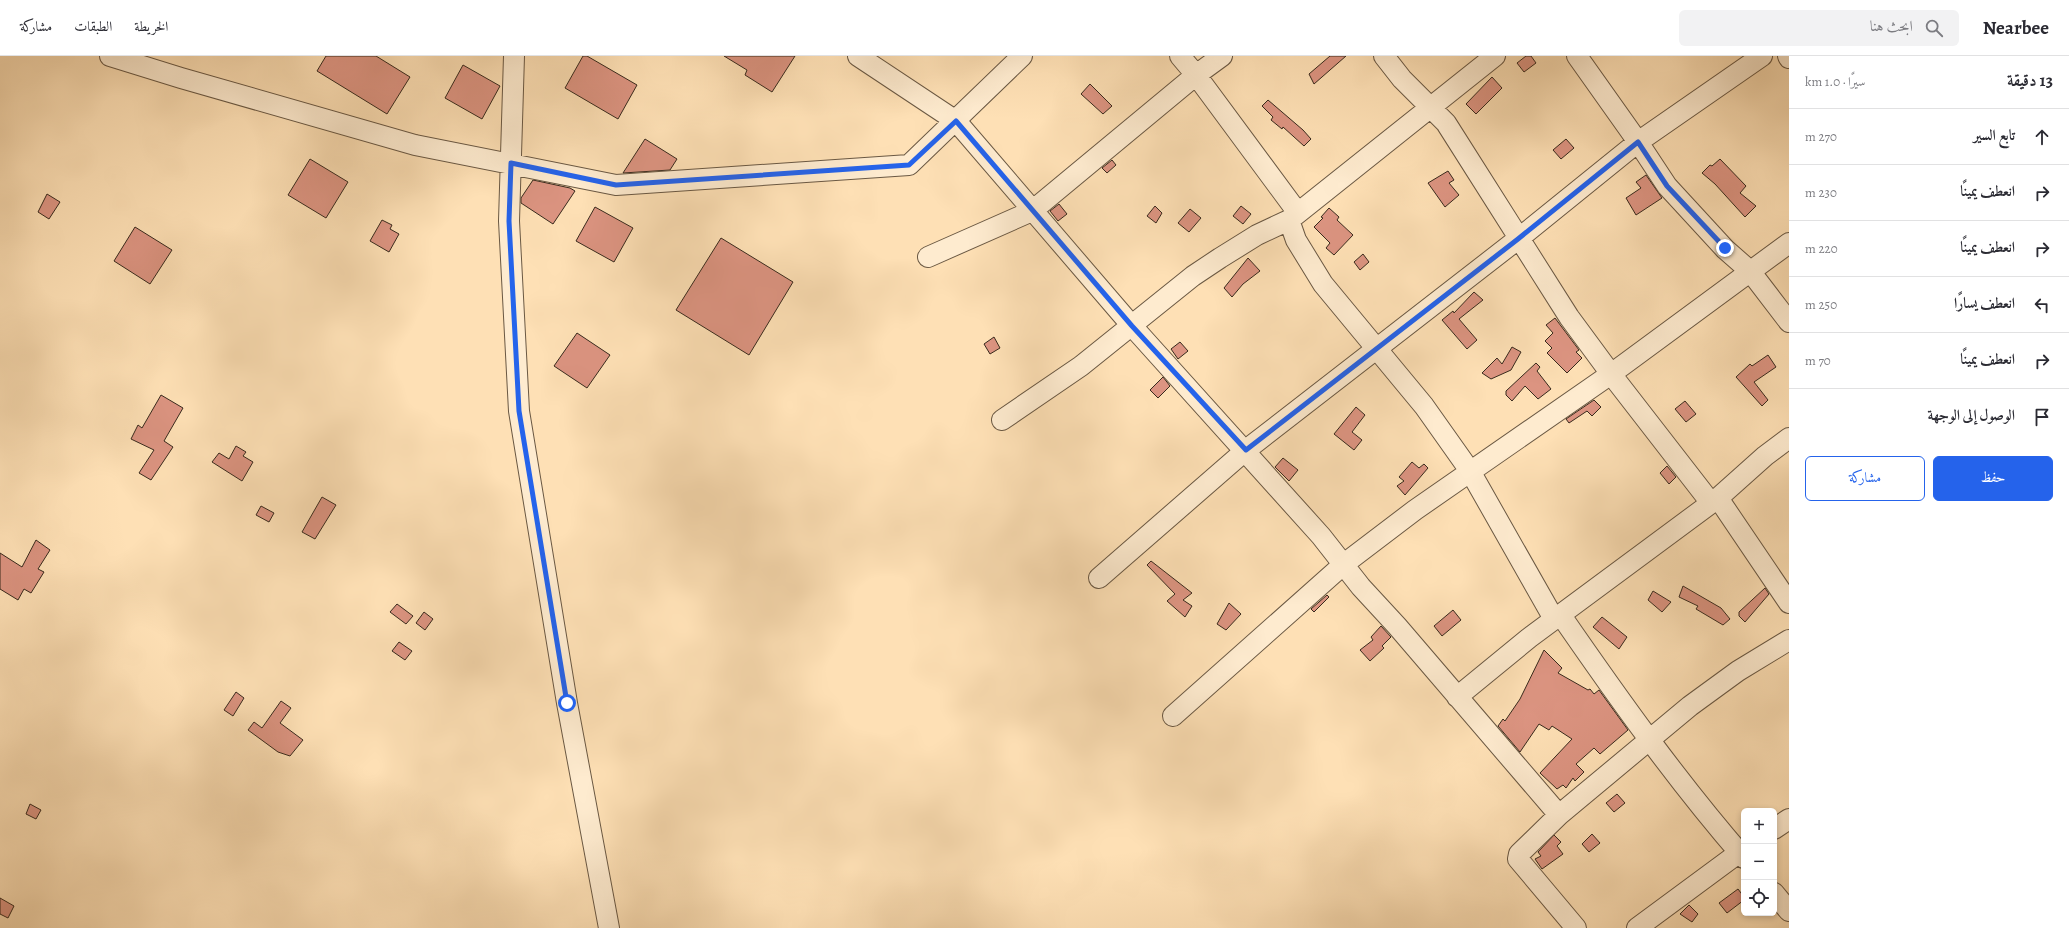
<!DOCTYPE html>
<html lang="ar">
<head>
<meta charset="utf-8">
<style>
	body { margin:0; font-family:Alegreya,Amiri,serif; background:#f2f2f3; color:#2b2b33; direction:rtl }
	.controls { position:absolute; right:12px; bottom:12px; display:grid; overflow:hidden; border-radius:6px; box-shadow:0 2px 6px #0003 }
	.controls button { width:36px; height:36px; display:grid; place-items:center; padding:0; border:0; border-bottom:1px solid #e1e1e2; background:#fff; color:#2b2b33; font:20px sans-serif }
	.stop { position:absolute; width:12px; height:12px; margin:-9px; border:3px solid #2563eb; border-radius:50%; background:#fff }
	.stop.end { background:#2563eb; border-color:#fff; box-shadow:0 1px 4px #0008 }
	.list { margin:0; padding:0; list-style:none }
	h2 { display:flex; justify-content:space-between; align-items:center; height:52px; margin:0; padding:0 16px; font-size:17px }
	h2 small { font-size:13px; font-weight:400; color:#7c7c81 }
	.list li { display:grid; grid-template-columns:26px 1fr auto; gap:12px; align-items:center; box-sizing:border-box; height:56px; padding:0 16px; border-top:1px solid #e1e1e2 }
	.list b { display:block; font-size:15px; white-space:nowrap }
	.list em { font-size:13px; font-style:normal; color:#7c7c81 }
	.actions { display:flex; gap:8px; padding:12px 16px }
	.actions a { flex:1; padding:9px 0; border:1px solid #2563eb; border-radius:6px; text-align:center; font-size:14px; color:#2563eb }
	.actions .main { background:#2563eb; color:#fff }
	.icon { flex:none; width:22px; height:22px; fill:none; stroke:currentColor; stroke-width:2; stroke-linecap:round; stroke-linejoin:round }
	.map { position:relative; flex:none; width:1789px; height:872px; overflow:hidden; direction:ltr }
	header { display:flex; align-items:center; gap:24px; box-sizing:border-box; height:56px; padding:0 20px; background:#fff; border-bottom:1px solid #e1e1e2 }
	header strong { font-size:19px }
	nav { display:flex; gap:22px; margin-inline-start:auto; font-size:14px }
	.search { width:280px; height:36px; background:#f2f2f3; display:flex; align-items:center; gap:10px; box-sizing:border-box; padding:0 14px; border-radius:6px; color:#7c7c81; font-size:15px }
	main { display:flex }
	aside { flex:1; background:#fff }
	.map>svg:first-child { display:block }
	.building { fill:#dc9481; stroke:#382a1d }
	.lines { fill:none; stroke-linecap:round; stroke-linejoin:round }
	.minor-casing { stroke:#6a5843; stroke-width:22 }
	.minor { stroke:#feebcf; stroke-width:20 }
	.route { stroke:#2563eb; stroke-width:5 }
</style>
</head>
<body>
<header>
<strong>Nearbee</strong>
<div class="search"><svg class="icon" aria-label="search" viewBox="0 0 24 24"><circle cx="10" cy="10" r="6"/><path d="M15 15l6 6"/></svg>ابحث هنا</div>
<nav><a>الخريطة</a><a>الطبقات</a><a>مشاركة</a></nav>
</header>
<main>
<aside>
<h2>13 دقيقة<small>سيرًا · 1.0 km</small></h2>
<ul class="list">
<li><svg class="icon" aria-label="ahead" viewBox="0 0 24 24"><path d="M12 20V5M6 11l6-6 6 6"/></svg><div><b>تابع السير</b></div><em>270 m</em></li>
<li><svg class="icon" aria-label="right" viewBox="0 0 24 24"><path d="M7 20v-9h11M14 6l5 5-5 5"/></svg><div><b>انعطف يمينًا</b></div><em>230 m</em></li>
<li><svg class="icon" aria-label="right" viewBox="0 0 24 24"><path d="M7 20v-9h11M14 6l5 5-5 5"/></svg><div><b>انعطف يمينًا</b></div><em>220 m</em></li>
<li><svg class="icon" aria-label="left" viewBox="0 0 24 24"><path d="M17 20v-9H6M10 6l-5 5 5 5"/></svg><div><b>انعطف يسارًا</b></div><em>250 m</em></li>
<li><svg class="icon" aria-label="right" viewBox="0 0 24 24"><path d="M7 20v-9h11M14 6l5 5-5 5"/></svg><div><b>انعطف يمينًا</b></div><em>70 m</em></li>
<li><svg class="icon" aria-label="arrive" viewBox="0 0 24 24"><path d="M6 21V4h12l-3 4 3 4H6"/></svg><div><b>الوصول إلى الوجهة</b></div></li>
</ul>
<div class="actions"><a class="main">حفظ</a><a>مشاركة</a></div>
</aside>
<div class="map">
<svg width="1789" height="872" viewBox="0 0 1789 872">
	<rect width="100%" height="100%" fill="#fee0b5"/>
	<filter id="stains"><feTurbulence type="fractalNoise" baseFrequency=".005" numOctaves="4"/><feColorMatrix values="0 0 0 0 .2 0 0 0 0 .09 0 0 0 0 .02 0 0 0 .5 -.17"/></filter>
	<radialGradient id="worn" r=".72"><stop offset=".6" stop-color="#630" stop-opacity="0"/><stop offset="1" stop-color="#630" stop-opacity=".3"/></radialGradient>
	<!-- building -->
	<path class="building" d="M326 0H376L410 21 387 58 317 15Z
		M583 0H587L637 29 618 63 565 32Z
		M724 0H795L772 36 745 19 747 14Z
		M1330 0H1346L1314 28 1309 18Z
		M1526 0H1531L1536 7 1524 16 1517 7Z
		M463 9 500 30 482 63 445 42Z
		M1492 21 1502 32 1476 58 1466 48Z
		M1090 28 1112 50 1103 58 1081 38Z
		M1268 44 1303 74 1311 83 1304 90 1283 71 1282 73 1271 64 1273 61 1262 50Z
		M645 83 677 103 670 114 623 117Z
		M1566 83 1574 92 1561 103 1553 94Z
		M310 103 348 126 326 162 288 139Z
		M1720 103 1746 130 1740 137 1756 150 1745 161 1715 128 1702 117 1710 109 1712 110Z
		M1112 104 1116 109 1107 117 1102 112Z
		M1448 115 1454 124 1449 127 1459 139 1445 151 1428 127Z
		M1646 119 1662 142 1636 159 1626 142 1641 132 1636 126Z
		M533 124 570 132 575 135 553 168 521 147V142Z
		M47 138 60 146 49 163 38 156Z
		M1059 148 1067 158 1058 165 1050 155Z
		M1155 150 1162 157 1156 167 1147 160Z
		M1241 150 1251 158 1243 168 1233 160Z
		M595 151 633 172 614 206 576 185Z
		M1329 152 1339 161 1337 164 1353 179 1334 199 1326 192 1330 187 1314 171 1323 162 1321 161Z
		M1190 153 1201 162 1189 176 1178 167Z
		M382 164 392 169 390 173 399 178 389 196 370 185Z
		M135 171 172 194 150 228 114 205Z
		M721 182 793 226 749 299 676 254Z
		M1363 198 1369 206 1360 214 1354 206Z
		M1248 202 1260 215 1243 228 1232 241 1224 232Z
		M1474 236 1483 244 1459 263 1477 284 1467 293 1442 264 1453 255 1454 257Z
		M1555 262 1579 294 1576 296 1582 302 1567 317 1547 297 1552 292 1545 285 1553 277 1546 269Z
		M577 277 610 299 587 332 554 310Z
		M994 281 1000 292 990 298 984 288Z
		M1180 286 1188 295 1178 303 1171 293Z
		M1512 291 1521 296 1511 314 1491 323 1482 317 1497 302 1502 308Z
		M1768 299 1776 311 1754 326 1768 344 1762 350 1736 321 1750 308 1752 310Z
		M1536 307 1540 311 1537 315 1551 333 1538 343 1525 330 1512 345 1506 339V335Z
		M1163 321 1170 330 1158 342 1150 334Z
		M161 339 183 352 164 385 173 391 151 424 139 417 154 394 131 383 138 369 142 372Z
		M1594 344 1601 351 1592 360 1587 355 1569 367 1566 363Z
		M1685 345 1696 358 1686 366 1675 353Z
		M1356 351 1365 359 1352 376 1362 384 1354 394 1334 378Z
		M236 390 246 396 243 400 253 406 242 425 212 406 219 397 229 403Z
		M1283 402 1298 414 1289 425 1275 411Z
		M1412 406 1419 412 1424 408 1428 412 1405 439 1397 430 1404 425 1399 421Z
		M1667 410 1676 421 1669 428 1660 417Z
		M322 441 336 449 315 483 302 476Z
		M261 450 274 457 269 466 256 459Z
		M36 484 50 494 38 513 44 516 31 537 24 533 18 544 0 533V497L22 511Z
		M1151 505 1192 537 1183 544 1192 550 1185 561 1167 545 1175 538 1147 509Z
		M1683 530 1721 552 1730 563 1723 569 1696 553 1698 550 1679 541Z
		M1765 532 1769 538 1745 566 1739 560V556Z
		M1653 535 1671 546 1662 556 1648 544Z
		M1327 539 1329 541 1314 556 1311 553Z
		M1229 547 1241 558 1226 574 1217 568Z
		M397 548 413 560 406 568 390 556Z
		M1453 554 1461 564 1442 580 1434 570Z
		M424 556 433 563 425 574 416 567Z
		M1602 561 1627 581 1619 593 1593 571Z
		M1381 570 1391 581 1382 590 1384 592 1370 605 1360 594 1373 584 1371 581Z
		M399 586 412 595 405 604 392 595Z
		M1544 594 1562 612 1558 617 1588 634 1590 633 1594 638 1599 634 1628 674 1600 698 1594 692 1576 708 1584 716 1575 725 1573 722 1566 732 1563 729 1557 733 1540 717 1572 683 1552 670 1549 674 1539 668 1520 696 1498 670 1503 663 1505 665 1520 643Z
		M236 636 244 642 233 660 224 654Z
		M281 645 291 652 280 667 303 684 290 700 278 696 248 674 254 666 262 672Z
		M1617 738 1625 747 1614 756 1606 747Z
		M30 748 41 754 36 763 26 758Z
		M1592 778 1600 787 1589 796 1582 788Z
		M1554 779 1561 786 1557 790 1563 798 1542 813 1535 803 1541 800 1538 796Z
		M1738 833 1744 841V844L1727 857 1719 847Z
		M0 842 14 850 8 862 0 858Z
		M1689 849 1698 858 1692 866 1680 858Z"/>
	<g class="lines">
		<!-- minor casing -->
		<g class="minor-casing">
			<path id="minor" d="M110 0 181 22 415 89 616 129 909 109 1022 0
				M514 0 509 165 519 355 567 647 609 872
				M858 0 956 65 1132 270 1321 480 1361 531 1397 570 1559 759
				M1180 0 1196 19 1298 157
				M1384 0 1402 23 1446 67 1569 261 1611 318 1711 447
				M1577 0 1638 86 1667 130 1725 193 1750 215 1789 266
				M1788 0 1789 2
				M1289 164 1296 184 1323 228 1424 350 1470 415 1554 563
				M928 201 1032 155 1196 19 1222 0
				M1002 364 1081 310 1193 220 1220 202 1257 179 1289 164 1298 157 1495 0
				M1718 442 1789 547
				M1099 522 1246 394 1518 183 1638 86 1762 0
				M1560 558C1618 642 1677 725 1744 802
				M1457 641 1529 582 1718 442 1765 400 1789 382
				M1173 660 1344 508 1415 454 1611 318 1789 187
				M1774 773 1789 763
				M1774 837 1789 855
				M1576 872 1518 803 1519 798 1559 759 1690 650 1738 615 1789 584
				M1637 872 1744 793"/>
		</g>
		<!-- minor -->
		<use href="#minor" class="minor"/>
	</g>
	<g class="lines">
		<!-- route -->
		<path class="route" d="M567 647 519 355 509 165 511 107 616 129 909 109 956 65 1132 270 1246 394 1518 183 1638 86 1667 130 1725 192"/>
	</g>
	<rect width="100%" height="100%" filter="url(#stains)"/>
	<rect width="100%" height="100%" fill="url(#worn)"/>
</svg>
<div class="controls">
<button>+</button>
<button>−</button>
<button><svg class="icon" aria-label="locate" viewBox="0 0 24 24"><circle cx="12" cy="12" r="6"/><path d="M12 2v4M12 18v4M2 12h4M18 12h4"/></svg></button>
</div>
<div class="stop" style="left:567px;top:647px"></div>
<div class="stop end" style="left:1725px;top:192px"></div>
</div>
</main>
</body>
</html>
